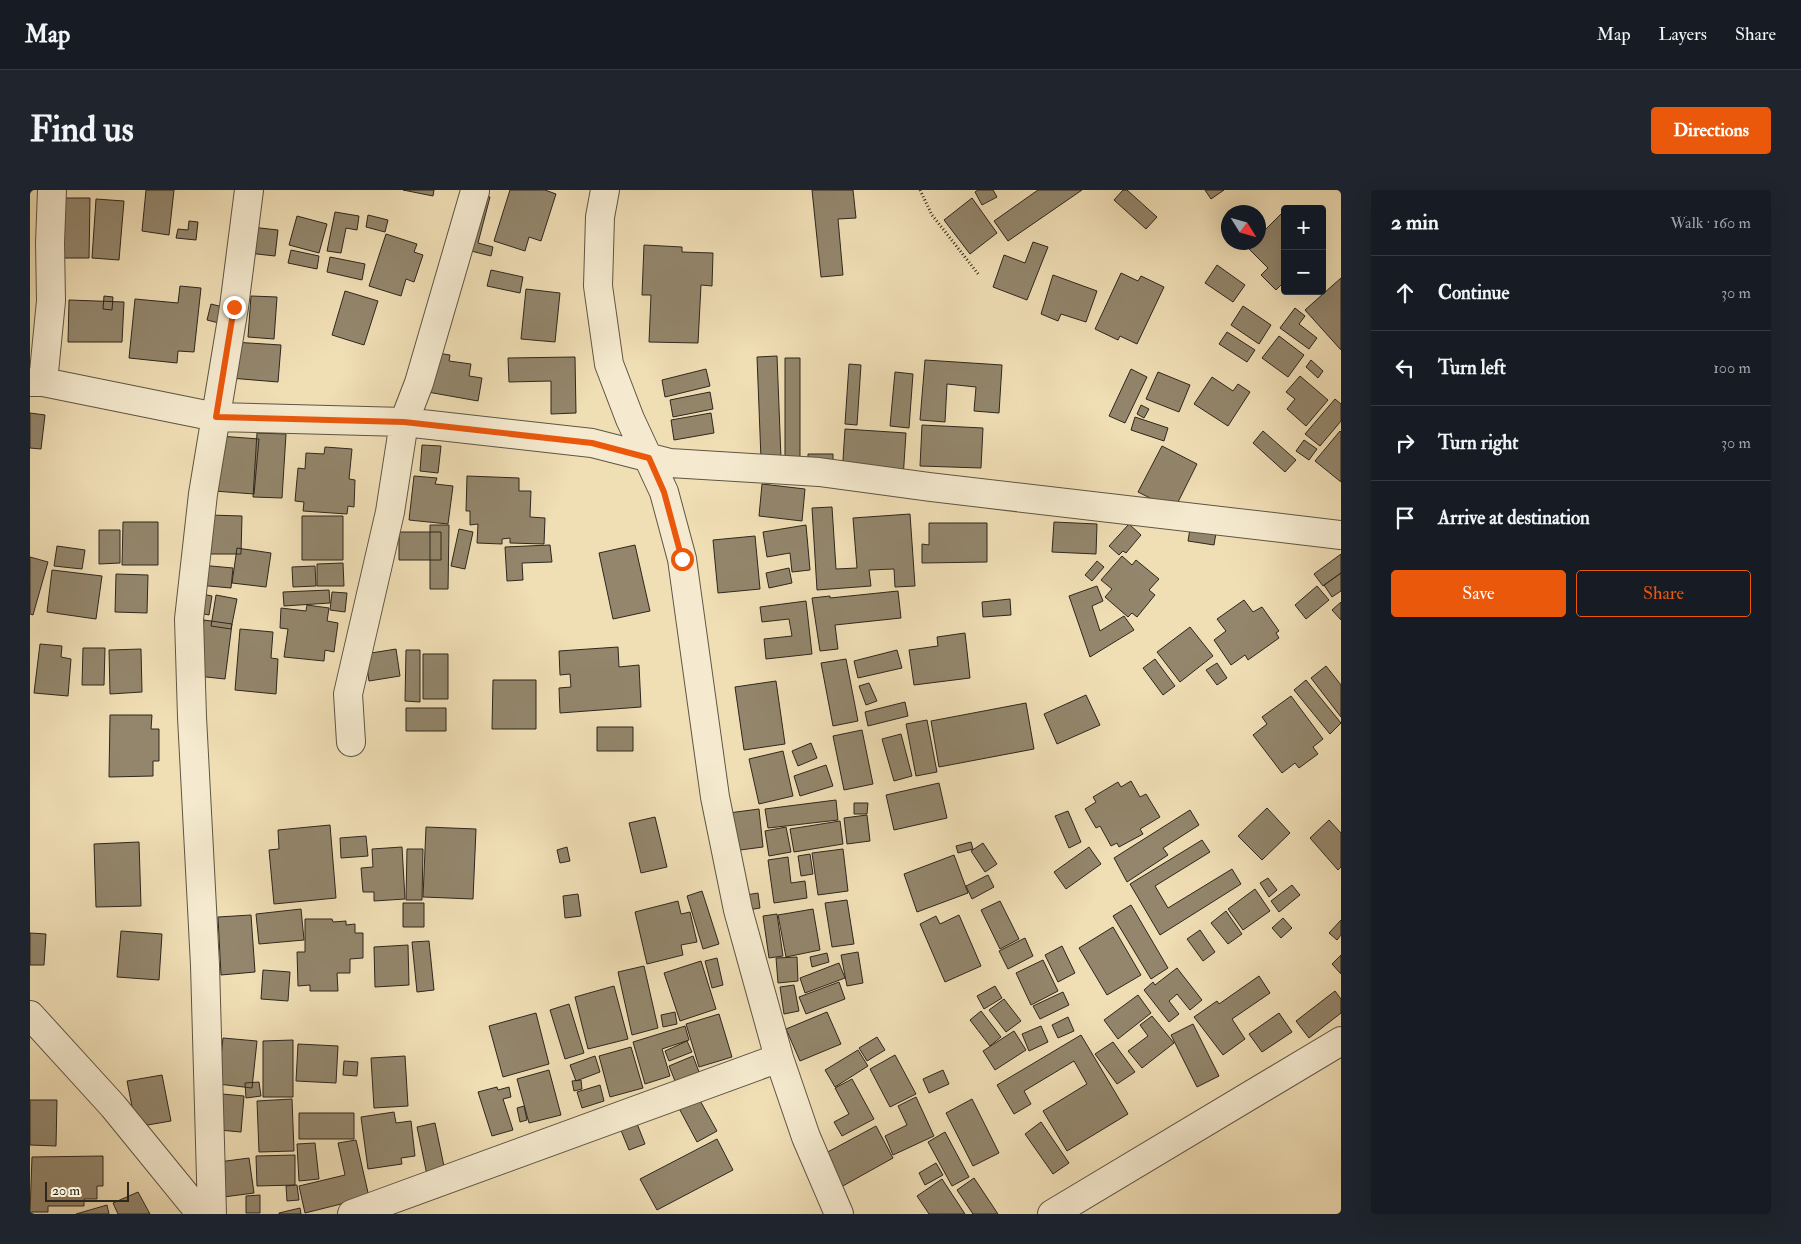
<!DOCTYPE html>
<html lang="en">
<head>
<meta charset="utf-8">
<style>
	body { margin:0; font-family:"IM FELL Double Pica",serif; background:#20242c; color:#f1f3f6 }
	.controls { position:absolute; right:15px; top:15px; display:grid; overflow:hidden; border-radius:5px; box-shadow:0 5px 20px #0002 }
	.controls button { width:45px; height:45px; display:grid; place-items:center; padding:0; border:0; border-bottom:1px solid #363941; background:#171b24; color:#f1f3f6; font:25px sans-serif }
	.compass { position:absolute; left:1191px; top:15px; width:45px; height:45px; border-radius:50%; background:#171b24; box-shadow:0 5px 20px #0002; rotate:127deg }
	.scale { position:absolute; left:15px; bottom:12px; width:84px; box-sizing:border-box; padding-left:5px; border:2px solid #2e271d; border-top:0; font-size:14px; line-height:18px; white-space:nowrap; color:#2e271d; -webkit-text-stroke:4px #f5eacf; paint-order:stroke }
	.stop { position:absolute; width:15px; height:15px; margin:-11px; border:4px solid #ea580c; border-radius:50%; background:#fff }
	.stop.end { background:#ea580c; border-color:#fff; box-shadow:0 1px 5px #0008 }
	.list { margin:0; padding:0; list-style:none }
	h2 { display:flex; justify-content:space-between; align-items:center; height:65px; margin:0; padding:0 20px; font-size:21px }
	h2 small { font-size:16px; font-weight:400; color:#9ea1a6 }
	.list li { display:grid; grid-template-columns:32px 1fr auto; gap:15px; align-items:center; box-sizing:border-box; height:75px; padding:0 20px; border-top:1px solid #363941 }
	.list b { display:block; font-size:19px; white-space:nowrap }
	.list em { font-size:16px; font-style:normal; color:#9ea1a6 }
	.actions { display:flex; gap:10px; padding:15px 20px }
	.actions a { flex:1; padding:11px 0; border:1px solid #ea580c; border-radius:5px; text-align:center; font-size:18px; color:#ea580c }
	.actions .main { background:#ea580c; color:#fff }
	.icon { flex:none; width:28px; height:28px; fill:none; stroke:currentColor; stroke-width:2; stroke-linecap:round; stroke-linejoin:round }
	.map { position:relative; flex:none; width:1311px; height:1024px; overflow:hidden; border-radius:5px }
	header { display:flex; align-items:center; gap:30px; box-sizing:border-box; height:70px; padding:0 25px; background:#171b24; border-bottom:1px solid #363941 }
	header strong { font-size:24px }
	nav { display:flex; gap:28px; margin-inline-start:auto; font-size:18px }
	.intro { display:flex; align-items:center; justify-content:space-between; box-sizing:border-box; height:120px; padding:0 30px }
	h1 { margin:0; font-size:35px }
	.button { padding:12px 22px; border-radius:5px; background:#ea580c; color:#fff; font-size:18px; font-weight:700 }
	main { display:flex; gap:30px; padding:0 30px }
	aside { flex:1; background:#171b24; border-radius:5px; box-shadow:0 5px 20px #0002 }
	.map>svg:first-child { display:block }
	.building { fill:#93866c; stroke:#2e271d }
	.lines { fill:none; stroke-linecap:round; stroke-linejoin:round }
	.minor-casing { stroke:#5e5543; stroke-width:30 }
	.path { stroke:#2e271d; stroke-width:3; stroke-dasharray:1 2.5; stroke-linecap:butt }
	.minor { stroke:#f5eacf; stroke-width:28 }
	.route { stroke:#ea580c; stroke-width:6 }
</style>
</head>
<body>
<header>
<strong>Map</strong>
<nav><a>Map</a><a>Layers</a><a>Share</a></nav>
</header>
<div class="intro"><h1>Find us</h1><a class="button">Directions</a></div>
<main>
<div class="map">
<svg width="1311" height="1024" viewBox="0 0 1311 1024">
	<rect width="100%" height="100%" fill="#f0deb5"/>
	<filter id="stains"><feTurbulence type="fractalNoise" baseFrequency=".004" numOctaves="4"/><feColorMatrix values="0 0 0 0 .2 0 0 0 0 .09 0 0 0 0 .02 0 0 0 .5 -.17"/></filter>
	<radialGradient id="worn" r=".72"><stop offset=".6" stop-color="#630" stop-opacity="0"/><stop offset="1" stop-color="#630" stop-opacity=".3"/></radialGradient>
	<!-- building -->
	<path class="building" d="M116 0H144L139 45 112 41Z
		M373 0H404L403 6Z
		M480 0H515L526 4 511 51 499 47 495 61 464 51Z
		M782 0H823L826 28 808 29 813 85 791 87Z
		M948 0H963L967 7 952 15 945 2Z
		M1008 0H1052L978 51 964 31Z
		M1093 0H1097L1127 27 1116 39 1084 10Z
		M1175 0H1194L1181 9Z
		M448 4 460 7 448 53 463 57 461 66 433 59Z
		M23 8H60L59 68H22Z
		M942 8 967 43 940 64 914 30Z
		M66 9 94 11 89 70 62 68Z
		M1255 20V91L1246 100 1231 85 1238 78 1212 52H1228V34L1235 40Z
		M305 22 329 26 327 40 316 38 311 63 297 61Z
		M338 25 358 30 355 42 336 37Z
		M267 26 297 34 289 63 259 55Z
		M159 31 168 32 166 50 146 48 148 39 158 40Z
		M221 37 248 40 245 66 218 63Z
		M356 44 387 54 384 62 393 65 384 92 376 89 371 106 339 96Z
		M1003 52 1018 57 997 110 963 97 974 65 995 73Z
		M614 55 652 57V62L683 63 682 96 671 95 668 153 619 152 621 105H612Z
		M261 60 289 66 287 79 258 73Z
		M300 67 335 74 332 90 297 82Z
		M1187 75 1215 95 1203 112 1175 93Z
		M461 80 493 87 490 103 457 96Z
		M1091 83 1108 91 1111 86 1134 97 1107 154 1090 146 1088 150 1065 139Z
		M1023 85 1067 101 1056 132 1031 124 1028 131 1011 124Z
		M1311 88V160L1275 120Z
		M150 96 171 98 164 162 148 161 147 173 99 168 105 109 148 113Z
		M496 99 530 103 525 152 491 149Z
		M315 101 348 111 334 155 302 145Z
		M74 106 83 107 82 120 73 119Z
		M221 106 247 107 244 149 218 147Z
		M39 110 94 112 92 152H38Z
		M181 114 193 117 189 133 177 130Z
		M1213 116 1241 135 1229 154 1201 135Z
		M1265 118 1275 126 1269 134 1287 148 1279 159 1250 138Z
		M1197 142 1225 160 1217 172 1189 154Z
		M1249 146 1274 165 1258 187 1232 168Z
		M203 152 251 155 248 192 200 188Z
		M401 162 420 165 419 171 441 174 439 186 452 188 448 211 392 201Z
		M747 166 751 268 731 269 727 167Z
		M545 167 546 223 521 224V191L479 192 478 168Z
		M755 168H770V268H755Z
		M895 170 972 175 969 223 944 221 946 197 917 194 915 232 890 230Z
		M1281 170 1293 181 1288 188 1276 177Z
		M819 174 831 175 827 235 815 234Z
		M676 179 680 196 635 207 632 190Z
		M1101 179 1117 187 1095 233 1079 226Z
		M865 182 883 184 879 238 860 236Z
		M1128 182 1160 195 1149 222 1116 209Z
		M1270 186 1298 210 1276 236 1257 219 1265 209 1256 202Z
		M1182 187 1203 201 1208 194 1220 202 1198 236 1164 214Z
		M680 202 683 219 643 227 640 210Z
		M1305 209 1311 214V231L1290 256 1275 244Z
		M1111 215 1119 219 1114 228 1107 224Z
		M0 223 15 225 11 259 0 258Z
		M681 223 684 243 644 250 641 230Z
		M1105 227 1138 238 1134 251 1101 240Z
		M892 235 953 238 951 278 890 276Z
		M815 239 876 243 873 289 812 285Z
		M1233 241 1266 270 1255 282 1223 253Z
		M1310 241 1311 242V292L1285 271Z
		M227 243 256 244 252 308 223 307Z
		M189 246 229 249 224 304 184 301Z
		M1274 250 1287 259 1279 270 1266 261Z
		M392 255 411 256 408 283 390 281Z
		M1132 256 1167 274 1144 320 1108 302Z
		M295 257 322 259 319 289 325 290 324 317 318 316 317 324 273 321 274 312 265 311 268 278 275 279 276 263 294 264Z
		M778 264H803V284H778Z
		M384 286 407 288 405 294 423 296 418 334 379 330Z
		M437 286 489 288V301H501L500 327 515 328 514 354 480 353V348L472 349V354L447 353 448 334 440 335V321H436Z
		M732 294 775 299 772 331 729 326Z
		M802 317 806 379 827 378 823 328 880 324 885 396 865 397 864 379 839 380 841 396 787 400 782 318Z
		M180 325 212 326 211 364H179Z
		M272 326H313V370H272Z
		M93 332H128V375H92Z
		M1024 332 1067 334 1066 364 1022 362Z
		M899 333H957V372L892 373V354L899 355Z
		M1099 334 1111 345 1096 363 1093 361 1089 365 1079 356Z
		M400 335H419L418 399H400Z
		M776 335 780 380 762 382 760 363 737 367 733 342Z
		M429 339 443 342 435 379 421 376Z
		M1160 339 1186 343 1184 355 1158 351Z
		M69 340H90V373L69 374Z
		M369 342H411V370H369Z
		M725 346 730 399 688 403 683 350Z
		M520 355 522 372 492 373 493 390 477 391 475 357Z
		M605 355 620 421 583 429 569 363Z
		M27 356 55 360 52 379 24 376Z
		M207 358 241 363 236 397 202 393Z
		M1311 364V383L1293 396 1284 384Z
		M1092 366 1102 375 1106 370 1129 389 1119 400 1125 405 1107 427 1102 423 1098 427 1075 407 1082 399 1071 390Z
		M0 367 18 372 3 425 0 424Z
		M1067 371 1074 377 1062 391 1055 385Z
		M313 373 314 396H287V374Z
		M170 375 203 378 201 398 168 395Z
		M285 376 286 396 263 397 262 377Z
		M759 378 762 393 739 398 736 383Z
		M22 380 72 386 66 429 17 422Z
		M1311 383V401L1302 407 1294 395Z
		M86 384 118 385 117 423 85 422Z
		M1067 396 1073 411 1062 416 1070 441 1094 426 1104 440 1060 467 1039 406Z
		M1287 396 1299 410 1276 429 1265 415Z
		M299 400 300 413 254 416 253 402Z
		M868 401 871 428 805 435 808 459 790 461 782 408 800 406V408Z
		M302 402 317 403 315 422 300 420Z
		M172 404 182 406 179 425 169 423Z
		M186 405 207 409 201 439 181 436Z
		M980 409 981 425 953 427 952 412Z
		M1214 410 1223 422 1232 417 1249 441 1246 443 1249 448 1218 470 1215 465 1201 475 1184 450 1196 441 1187 429Z
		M776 411 782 464 736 469 734 449 762 446 759 429 732 432 730 417Z
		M1311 412V430L1302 420Z
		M277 415 299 418 297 431 308 433 304 462 295 460 294 471 254 467 258 439 250 438 251 418 276 421Z
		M174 430 202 434 195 489 167 486Z
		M1160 437 1183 466 1150 492 1127 462Z
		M210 439 243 442 241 468 248 469 246 504 205 500Z
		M935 443 940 488 884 495 879 460 908 456 907 447Z
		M10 454 32 456 31 467 41 469 38 506 4 503Z
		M588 457 589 477 609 475 611 517 530 523 529 498 541 497 540 484 530 485 529 461Z
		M53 458H75L74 495H52Z
		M111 459 112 502 80 504 79 460Z
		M366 459 370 486 339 491 335 464Z
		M376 460H390V512L375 511Z
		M867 460 872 478 828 488 824 471Z
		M393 464H418V509H393Z
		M816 469 828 531 803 536 791 473Z
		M1125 469 1145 496 1133 505 1113 478Z
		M1187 473 1197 488 1187 495 1176 480Z
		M1296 476 1311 495V527L1281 488Z
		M463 490H506V539H462Z
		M1276 490 1311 533 1300 544 1264 500Z
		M746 491 755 554 714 560 705 497Z
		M839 493 847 511 836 515 829 496Z
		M1056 505 1070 535 1027 554 1014 524Z
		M1261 506 1293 549 1283 557 1288 564 1269 578 1265 573 1252 583 1223 545 1237 534 1232 527Z
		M875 512 878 526 838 536 835 522Z
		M996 513 1004 559 909 577 901 531Z
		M376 518H416V541H376Z
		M80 525H122L121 539H129V571H123V586L79 587Z
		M897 530 907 582 886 586 876 534Z
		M567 537H603V561H567Z
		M832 540 843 594 814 600 803 546Z
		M871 544 882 586 864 591 852 549Z
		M781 553 787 568 768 576 762 561Z
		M753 561 763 606 729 614 719 569Z
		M796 575 803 596 770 606 764 586Z
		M1101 591 1110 607 1116 604 1130 627 1110 639 1113 644 1089 657 1087 653 1081 656 1070 636 1066 638 1055 619 1066 612 1063 607 1088 592 1091 597Z
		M909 593 917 628 864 640 856 605Z
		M806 610 808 630 738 638 735 619Z
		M824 613H838L837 624H824Z
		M1237 618 1260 643 1232 670 1208 646Z
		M729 619 733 657 695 662 691 624Z
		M1160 620 1169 635 1133 658 1138 665 1097 692 1084 668Z
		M1038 621 1051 652 1039 658 1025 626Z
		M837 625 840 651 817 654 814 628Z
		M625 627 637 677 611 683 599 633Z
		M1299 630 1311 643V677L1308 680 1280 648Z
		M810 631 813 654 764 662 760 639Z
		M300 635 306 708 244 714 239 660 249 659 248 640Z
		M396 637 446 639 443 709 393 707Z
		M756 637 761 662 739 666 735 641Z
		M336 646 338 666 311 668 310 648Z
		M1172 650 1180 662 1125 696 1138 718 1202 679 1211 694 1130 745 1100 694Z
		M109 652 111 716 66 717 64 654Z
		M941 652 943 659 928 663 926 656Z
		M953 653 967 674 955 682 941 661Z
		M372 657 375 709 344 711V702H333L331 678 343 677 342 659Z
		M537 657 540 671 530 673 527 660Z
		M1059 657 1071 674 1036 699 1024 682Z
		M377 659H393L392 710H376Z
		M813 659 818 701 788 705 782 663Z
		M780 664 783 684 771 686 768 666Z
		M924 665 938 703 887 722 874 684Z
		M758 667 761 693 775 691 777 708 744 713 738 670Z
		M958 685 964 697 942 709 936 696Z
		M1238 688 1247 700 1239 707 1230 693Z
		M1262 695 1270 705 1249 722 1241 711Z
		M1225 699 1240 721 1213 740 1198 719Z
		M672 701 689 754 673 759 657 706Z
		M728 703 730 718 718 720 716 705Z
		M548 704 551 726 535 728 533 706Z
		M817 710 824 754 802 757 795 713Z
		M648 711 651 724 660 722 667 752 651 755 653 765 617 774 605 722Z
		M970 711 989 749 970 759 951 720Z
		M373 713H394V737H373Z
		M1101 715 1138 778 1121 789 1083 726Z
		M271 719 274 750 229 754 226 724Z
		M783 719 790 760 756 767 748 725Z
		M1196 721 1212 744 1198 754 1181 733Z
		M747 724 753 766 739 768 733 726Z
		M221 725 225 782 191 785 188 727Z
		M929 725 951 776 915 792 890 734 906 726 910 734Z
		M1253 728 1262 738 1251 748 1242 738Z
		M275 729H302L303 732 316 731V735L325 734V743H333V768L320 769V783H307L308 801H280V795L268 796 267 762H275Z
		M1311 730V745L1307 750 1299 743Z
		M1083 737 1111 785 1077 805 1049 758Z
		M1170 740 1185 762 1173 771 1157 749Z
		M91 741 132 744 129 790 87 787Z
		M0 743 16 744 14 775H0Z
		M995 748 1003 766 978 779 969 761Z
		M399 751 404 800 387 802 382 752Z
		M378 755 379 795 345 797 344 757Z
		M1032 756 1045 783 1028 792 1015 765Z
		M828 762 833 793 817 796 811 765Z
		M797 763 799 772 782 777 780 767Z
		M1311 765V784L1302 774Z
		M767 767 768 791 748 793 746 768Z
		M687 768 693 795 682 798 675 771Z
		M1013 770 1028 801 1001 815 986 783Z
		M671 771 686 819 650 831 634 783Z
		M809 773 815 788 775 803 770 788Z
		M614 776 628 838 602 845 588 782Z
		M1147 778 1172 810 1160 820 1147 804 1139 811 1149 824 1139 832 1114 800 1123 792 1125 795Z
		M233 780 260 782 258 811 231 809Z
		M1229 786 1240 803 1202 829 1215 849 1193 865 1164 827 1187 811 1189 814Z
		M809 792 815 809 776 824 769 807Z
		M764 795 769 821 754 824 750 797Z
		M584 796 598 849 558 859 545 807Z
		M965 796 972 808 954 819 947 806Z
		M1305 801 1311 809V823L1279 848 1266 831Z
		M1033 802 1039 815 1010 829 1003 816Z
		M1108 805 1121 823 1088 849 1074 830Z
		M974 809 991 831 976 842 959 820Z
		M539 814 554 863 535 869 520 820Z
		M951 821 971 847 960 856 940 830Z
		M645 822 647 834 633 837 631 825Z
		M797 822 811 854 770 871 756 839Z
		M506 823 519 874 473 887 459 836Z
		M1249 823 1262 842 1232 862 1219 844Z
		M689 824 702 867 669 877 656 834Z
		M1122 826 1144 853 1112 878 1098 861 1118 846 1110 835Z
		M1038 827 1044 841 1028 848 1022 835Z
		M1163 834 1189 886 1167 897 1141 845Z
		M655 836 659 850 632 859 640 886 615 894 603 852Z
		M1011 836 1018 852 999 861 992 844Z
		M984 841 996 860 965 880 953 861Z
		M1051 845 1098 924 1037 961 1013 921 1057 894 1044 871 994 901 1001 914 984 924 967 895Z
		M847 847 855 860 837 871 829 858Z
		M193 848 227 851 222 898 188 894Z
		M263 850V907H233V851Z
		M657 851 662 862 639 871 635 861Z
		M1083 852 1105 882 1087 894 1065 864Z
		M268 854 308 856 306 893 266 891Z
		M601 857 613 898 580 907 569 866Z
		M828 860 838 876 805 897 795 880Z
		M865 865 886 904 860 917 840 879Z
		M375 866 378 916 344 918 341 868Z
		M565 866 570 882 546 891 540 875Z
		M663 866 669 882 645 891 639 876Z
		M314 871 328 872 327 886 313 885Z
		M519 880 531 925 499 933 487 889Z
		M913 880 919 894 899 903 893 889Z
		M132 885 141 931 106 937 97 891Z
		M822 889 844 929 812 946 804 932 819 924 805 898Z
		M551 890 552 899 544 901 542 891Z
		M229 892 231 906 216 908 215 893Z
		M570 895 574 911 552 918 547 902Z
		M467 897 468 900 479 897 481 907 473 909 483 940 462 946 448 902Z
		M663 898 687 941 667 952 644 909Z
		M192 904 214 906 211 942 189 940Z
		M886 907 904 946 863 965 855 946 877 935 868 916Z
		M262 909 264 961 229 962 227 911Z
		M942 909 969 963 943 976 916 923Z
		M0 910H27L26 956 0 955Z
		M494 916 497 930 490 932 487 918Z
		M364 922 366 933 381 931 385 966 371 968 372 974 338 979 331 927Z
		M269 923H324V949H269Z
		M606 931 615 954 599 960 590 938Z
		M1011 932 1039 973 1023 984 995 944Z
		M405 933 415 981 397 985 387 937Z
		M846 936 863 968 811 997 794 964Z
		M915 942 939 987 922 996 898 952Z
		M687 949 703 980 627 1020 610 989Z
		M326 950 339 1007 275 1023 269 996 315 985 308 953Z
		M285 953 289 989 269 991 267 954Z
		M265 965V995L227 996 226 966Z
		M73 966V996H67V1009H54V1016H18V1022H0L2 967Z
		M219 968 224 1003 186 1008 181 973Z
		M906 973 913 985 895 995 889 983Z
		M944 988 968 1024H943L927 1000Z
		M912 989 935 1024H899L887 1006Z
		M267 995 269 1010 257 1011 256 996Z
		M108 1002 120 1024H88L83 1013Z
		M230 1005V1023H216V1006Z
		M77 1015 79 1024H46Z
		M270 1018 271 1024H249V1023Z"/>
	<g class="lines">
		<!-- minor casing -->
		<g class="minor-casing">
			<path id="minor" d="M575 0 570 27 568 96 579 174 600 229 634 302 652 369 685 607 708 720 749 868 776 947 809 1024
				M0 192H13L186 227 374 232 562 253 640 273 789 282 900 297 1311 345
				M13 192 21 111 20 53 22 0
				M321 552 318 504 360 322 374 232 389 193 445 1
				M0 825 83 916 171 1024
				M182 1024 175 775 162 527 159 429 173 304 204 117 219 0
				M322 1024 749 868
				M1022 1024 1311 851"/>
		</g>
		<!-- path -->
		<path class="path" d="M890 0 902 25 949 85"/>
		<!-- minor -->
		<use href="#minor" class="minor"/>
	</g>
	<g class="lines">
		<!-- route -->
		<path class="route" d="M204 117 186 227 374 232 562 253 619 268 634 302 652 369"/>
	</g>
	<rect width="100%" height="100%" filter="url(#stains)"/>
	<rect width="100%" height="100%" fill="url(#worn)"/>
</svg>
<div class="controls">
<button>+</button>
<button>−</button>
</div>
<svg class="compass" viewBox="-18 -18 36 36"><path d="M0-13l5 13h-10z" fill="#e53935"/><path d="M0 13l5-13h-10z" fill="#9ea1a6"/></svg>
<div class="scale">20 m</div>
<div class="stop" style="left:652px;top:369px"></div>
<div class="stop end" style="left:204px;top:117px"></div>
</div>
<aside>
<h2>2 min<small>Walk · 160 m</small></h2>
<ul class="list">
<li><svg class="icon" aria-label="ahead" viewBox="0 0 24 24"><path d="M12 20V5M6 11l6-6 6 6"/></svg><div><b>Continue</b></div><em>30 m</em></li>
<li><svg class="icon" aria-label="left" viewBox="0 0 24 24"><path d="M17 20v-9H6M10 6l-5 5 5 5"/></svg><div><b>Turn left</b></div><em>100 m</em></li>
<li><svg class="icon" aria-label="right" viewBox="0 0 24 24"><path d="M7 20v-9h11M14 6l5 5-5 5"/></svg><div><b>Turn right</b></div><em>30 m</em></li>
<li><svg class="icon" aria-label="arrive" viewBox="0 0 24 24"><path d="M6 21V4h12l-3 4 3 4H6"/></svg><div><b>Arrive at destination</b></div></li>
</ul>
<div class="actions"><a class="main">Save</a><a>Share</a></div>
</aside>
</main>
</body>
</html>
